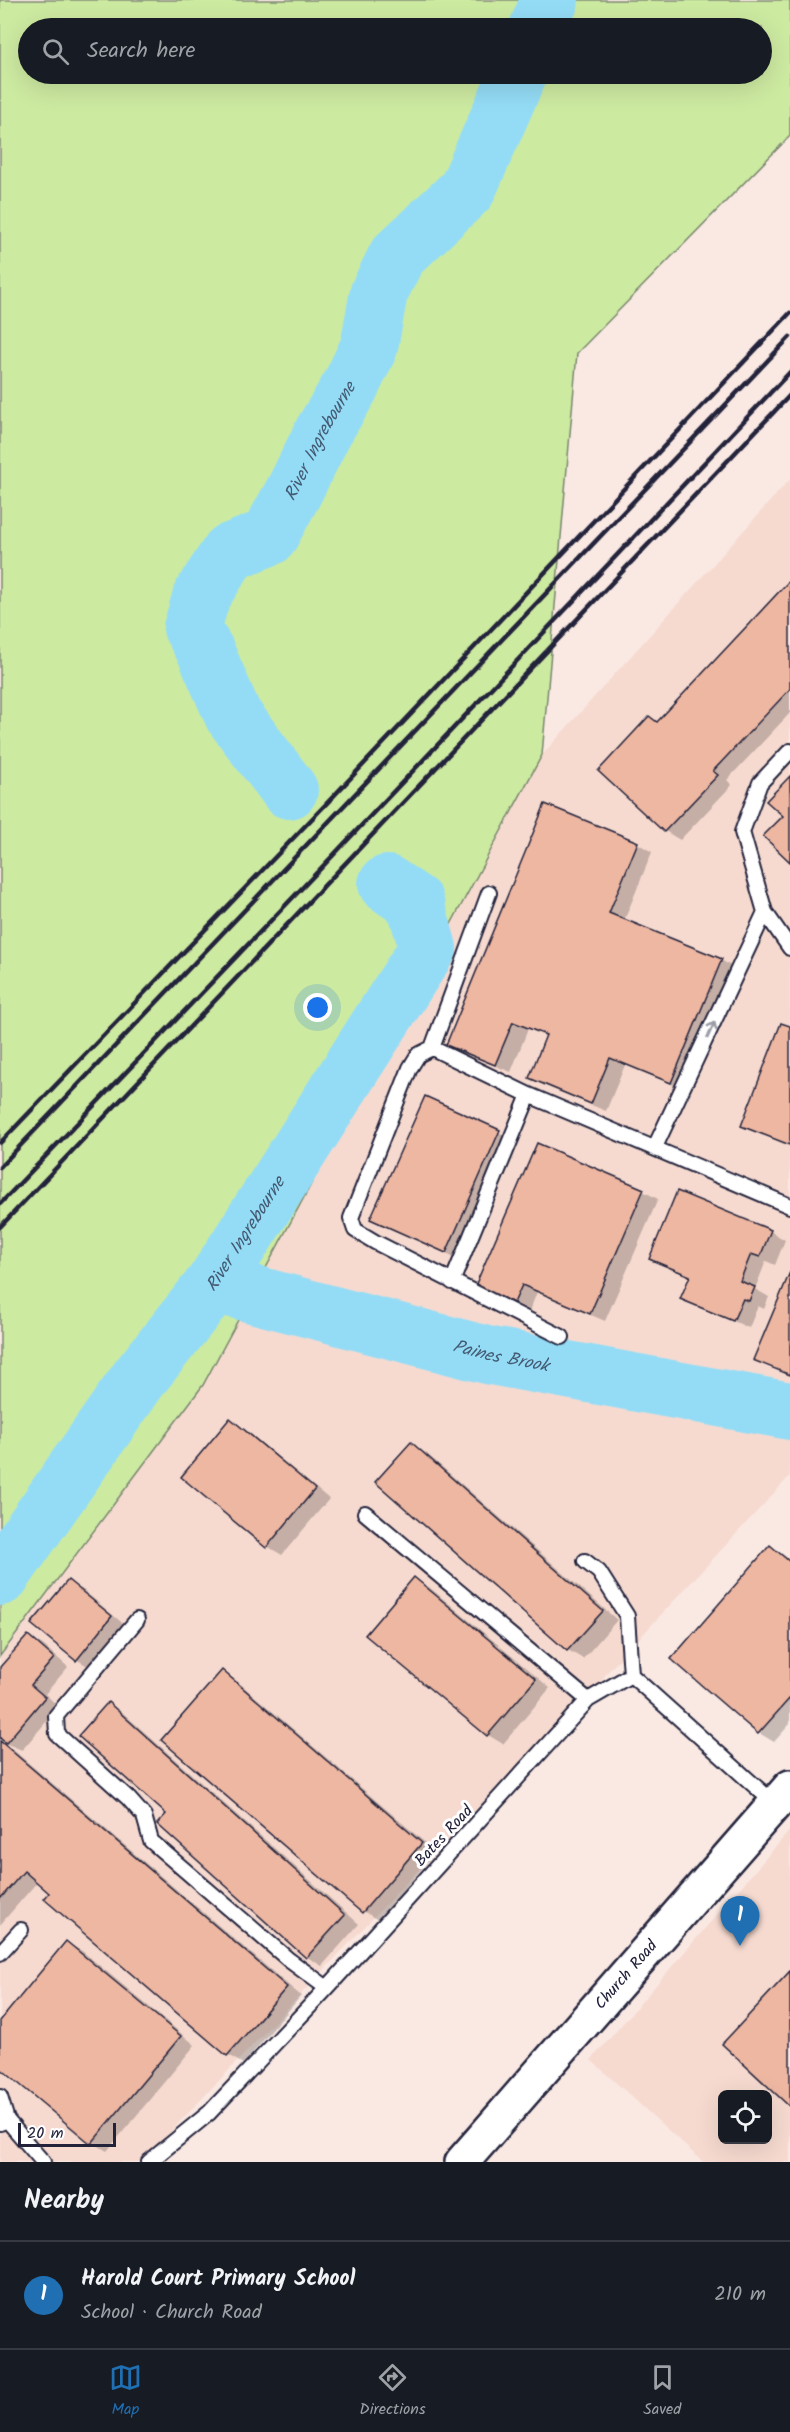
<!DOCTYPE html>
<html lang="en">
<head>
<meta charset="utf-8">
<style>
	body { margin:0; font-family:Kalam,sans-serif; background:#20242c; color:#f1f3f6 }
	.controls { position:absolute; right:18px; bottom:18px; display:grid; overflow:hidden; border-radius:9px; box-shadow:0 6px 24px #0002 }
	.controls button { width:54px; height:54px; display:grid; place-items:center; padding:0; border:0; border-bottom:2px solid #363941; background:#171b24; color:#f1f3f6; font:30px sans-serif }
	.scale { position:absolute; left:18px; bottom:15px; width:98px; box-sizing:border-box; padding-left:6px; border:3px solid #22223b; border-top:0; font-size:16px; line-height:21px; white-space:nowrap; color:#22223b; -webkit-text-stroke:4px #fff; paint-order:stroke }
	.you { position:absolute; left:318px; top:1008px; width:21px; height:21px; margin:-15px; border:4px solid #fff; border-radius:50%; background:#1a73e8; box-shadow:0 0 0 9px #1a73e833 }
	.badge { display:grid; place-items:center; width:39px; height:39px; border-radius:50%; background:#1f6fb2; color:#fff; font-size:20px; font-weight:700 }
	.pin { position:absolute; translate:-50% -50px; filter:drop-shadow(0 2px 3px #0008) }
	.pin::after { content:''; position:absolute; top:32px; width:21px; height:18px; background:inherit; clip-path:polygon(0 0,100% 0,50% 100%) }
	.list { margin:0; padding:0; list-style:none }
	h2 { display:flex; justify-content:space-between; align-items:center; height:78px; margin:0; padding:0 24px; font-size:26px }
	h2 small { font-size:20px; font-weight:400; color:#9ea1a6 }
	.list li { display:grid; grid-template-columns:39px 1fr auto; gap:18px; align-items:center; box-sizing:border-box; height:108px; padding:0 24px; border-top:2px solid #363941 }
	.list b { display:block; font-size:22px; white-space:nowrap }
	.list p { margin:0; font-size:20px; white-space:nowrap; color:#9ea1a6 }
	.list em { font-size:20px; font-style:normal; color:#9ea1a6 }
	.icon { flex:none; width:33px; height:33px; fill:none; stroke:currentColor; stroke-width:2; stroke-linecap:round; stroke-linejoin:round }
	.map { position:relative; flex:none; width:790px; height:2162px; overflow:hidden }
	.search { position:absolute; background:#171b24; box-shadow:0 6px 24px #0002; left:18px; right:18px; top:18px; height:66px; display:flex; align-items:center; gap:15px; box-sizing:border-box; padding:0 21px; border-radius:33px; color:#9ea1a6; font-size:22px }
	.sheet { height:186px; background:#171b24 }
	nav { display:flex; justify-content:space-around; align-items:center; box-sizing:border-box; height:84px; border-top:2px solid #363941; background:#171b24; font-size:16px; color:#9ea1a6 }
	nav a { display:grid; justify-items:center; gap:3px }
	nav .on { color:#1f6fb2 }
	.map>svg:first-child { display:block }
	.built { fill:#f6dad0; fill-rule:evenodd }
	.green { fill:#cdeaa1; stroke:#78866e; stroke-width:1.5; fill-rule:evenodd }
	.shadow { fill:#0003 }
	.lines { fill:none; stroke-linecap:round; stroke-linejoin:round }
	.river { stroke:#94dcf6; stroke-width:58 }
	.building { fill:#eeb7a2; stroke:#22223b; stroke-width:1.5 }
	.lane-casing { stroke:#22223b; stroke-width:18 }
	.secondary-casing { stroke:#22223b; stroke-width:38 }
	.lane { stroke:#fff; stroke-width:14 }
	.secondary { stroke:#fff; stroke-width:33 }
	.rail { stroke:#22223b; stroke-width:4.5 }
	.oneway { stroke:#9c9ca7 }
	.labels { text-anchor:middle; dominant-baseline:central; stroke-width:6; stroke-linejoin:round; paint-order:stroke }
	.street-label { font-size:16px; fill:#22223b; stroke:#fff }
	.water-label { font-size:18px; font-style:italic; fill:#445a73; stroke:#fff }
</style>
</head>
<body>
<div class="map">
<svg width="790" height="2162" viewBox="0 0 790 2162">
	<rect width="100%" height="100%" fill="#fae9e3"/>
	<filter id="ink" filterUnits="userSpaceOnUse"><feTurbulence type="fractalNoise" baseFrequency=".0167" numOctaves="2"/><feDisplacementMap in="SourceGraphic" scale="12" xChannelSelector="R" yChannelSelector="G"/><feConvolveMatrix kernelMatrix="1 2 1 2 8 2 1 2 1" color-interpolation-filters="sRGB"/></filter>
	<g filter="url(#ink)">
		<!-- built -->
		<path class="built" d="M790 479V1476L607 1673 588 1700 499 1785 142 2162H0V1657L203 1385 542 755Z
			M790 1830V2162H703L591 2060ZM722 2094H768V2140H722Z"/>
		<!-- green -->
		<path class="green" d="M0 0H790V136L577 353 542 755 203 1385 0 1656ZM28 28H762V74H28Z"/>
		<!-- shadow -->
		<path class="shadow" d="M790 582V713L727 780 732 785 680 840 665 831 600 771 650 717 658 722Z
			M637 843 652 852 624 921 721 960 736 969 686 1090 625 1065 606 1111 545 1086 531 1077 547 1037 528 1029 511 1072 463 1053 448 1044Z
			M790 1028V1147L743 1125Z
			M425 1098 515 1140 461 1261 372 1219Z
			M538 1145 643 1191 658 1199 605 1321 537 1292 530 1310 477 1285Z
			M770 1231 785 1240 775 1265 766 1261 755 1289 769 1297 764 1309 758 1306 749 1328 682 1298 691 1278 650 1258Z
			M790 1276V1376L755 1359Z
			M230 1420 245 1429 329 1499 282 1555 267 1546Z
			M411 1444 426 1453 617 1620 583 1659 568 1650 378 1482Z
			M771 1547 790 1559V1724L774 1742 759 1733 673 1659Z
			M415 1579 429 1587 550 1688 503 1744 488 1735 367 1634Z
			M68 1582 83 1590 126 1626 91 1668 76 1659Z
			M28 1637 43 1645 68 1667 45 1694 59 1707 22 1750 5 1743 301 1996 243 2064 228 2055 46 1899 51 1893 38 1881 0 1925V1669Z
			M222 1672 237 1681 436 1852 378 1920 363 1911Z
			M108 1704 123 1713 359 1924 322 1966 307 1957 159 1824 168 1814Z
			M67 1943 82 1951 195 2045 107 2151 92 2142 0 2066V2023Z"/>
		<g class="lines">
			<!-- river -->
			<g class="river">
				<path d="M538 28 550 0"/>
				<path id="s1" d="M289 790 233 715 205 650 192 628 202 595 230 552 269 537 295 489 323 432 350 387 369 347 379 292 397 256 467 190 518 74"/>
				<path id="s2" d="M214 1284 491 1356 790 1411"/>
				<path id="s3" d="M0 1577 140 1377 214 1284 428 948 415 903 387 884"/>
			</g>
		</g>
		<!-- building -->
		<path class="building" d="M790 580V689L713 771 718 775 664 832 598 771 649 716 657 722Z
			M790 776V862L763 836 783 816 766 801Z
			M545 804 638 842 609 913 722 959 671 1083 610 1058 591 1104 529 1078 546 1035 513 1022 495 1065 446 1045Z
			M781 1023 790 1026V1145L741 1126Z
			M425 1096 500 1130 446 1253 370 1219Z
			M537 1143 644 1189 590 1314 522 1285 514 1303 475 1286Z
			M677 1191 771 1230 760 1257 751 1254 740 1281 755 1287 749 1301 743 1299 733 1321 680 1299 690 1276 649 1259Z
			M790 1272V1375L753 1360Z
			M230 1418 315 1489 266 1548 181 1477Z
			M411 1442 603 1611 567 1651 375 1482Z
			M770 1545 790 1562V1698L758 1734 671 1659Z
			M414 1577 536 1679 487 1736 365 1635Z
			M68 1580 112 1616 76 1661 31 1624Z
			M28 1635 54 1658 31 1685 45 1697 6 1743 0 1738V1667Z
			M222 1670 422 1843 362 1913 161 1740Z
			M108 1702 345 1915 306 1958 157 1824 166 1814 78 1736Z
			M0 1741 287 1987 227 2056 44 1899 49 1893 24 1871 0 1899Z
			M66 1941 181 2036 91 2144 0 2068V2021Z
			M790 1971V2107L722 2044Z"/>
		<g class="lines">
			<!-- lane casing -->
			<g class="lane-casing">
				<path id="lane" d="M790 751 760 783 742 832 765 912 790 948
					M489 893 432 1048 418 1055 410 1068 351 1218 355 1230 375 1242 562 1337
					M432 1048 529 1095 790 1206
					M655 1147 765 912
					M452 1282 529 1095
					M365 1513 588 1700
					M585 1561 599 1572 627 1616 631 1675
					M137 1620 56 1716 57 1734 128 1798 144 1816 151 1841 289 1960 327 1988
					M0 1953 21 1930
					M0 2097 7 2120
					M0 2123 7 2120 43 2162
					M149 2162 209 2113 327 1988 588 1700 631 1675 775 1804"/>
			</g>
			<!-- secondary casing -->
			<g class="secondary-casing">
				<g id="secondary">
					<path id="s4" d="M462 2162 790 1787"/>
				</g>
			</g>
			<!-- lane -->
			<use href="#lane" class="lane"/>
			<!-- secondary -->
			<use href="#secondary" class="secondary"/>
			<!-- rail -->
			<path class="rail" d="M0 1143 328 802 790 313
				M0 1167 790 337
				M0 1204 324 865 790 372
				M0 1227 790 395"/>
		</g>
		<!-- one-way arrows -->
		<defs><path id="oneway-shaft" d="M-6 0H5M1.5-3L5.5 0L1.5 3" fill="none" stroke-width="1.6" stroke-linecap="round" stroke-linejoin="round" transform="scale(1.5)"/></defs>
		<use class="oneway" href="#oneway-shaft" transform="translate(711 1030) rotate(-66)"/>
	</g>
	<g class="labels">
		<!-- street labels -->
		<g class="street-label">
			<text transform="translate(444 1836) rotate(-47)">Bates Road</text>
			<text stroke="none"><textPath href="#s4" startOffset="249">Church Road</textPath></text>
		</g>
		<!-- water labels -->
		<g class="water-label">
			<text stroke="none"><textPath href="#s1" startOffset="426">River Ingrebourne</textPath></text>
			<text stroke="none"><textPath href="#s3" startOffset="422">River Ingrebourne</textPath></text>
			<text stroke="none"><textPath href="#s2" startOffset="296">Paines Brook</textPath></text>
		</g>
	</g>
</svg>
<div class="controls">
<button><svg class="icon" aria-label="locate" viewBox="0 0 24 24"><circle cx="12" cy="12" r="6"/><path d="M12 2v4M12 18v4M2 12h4M18 12h4"/></svg></button>
</div>
<div class="scale">20 m</div>
<div class="you"></div>
<div class="pin badge" style="left:740px;top:1946px">1</div>
<div class="search"><svg class="icon" aria-label="search" viewBox="0 0 24 24"><circle cx="10" cy="10" r="6"/><path d="M15 15l6 6"/></svg>Search here</div>
</div>
<section class="sheet">
<h2>Nearby<small></small></h2>
<ul class="list">
<li><span class="badge">1</span><div><b>Harold Court Primary School</b><p>School · Church Road</p></div><em>210 m</em></li>
</ul>
</section>
<nav>
<a class="on"><svg class="icon" aria-label="map" viewBox="0 0 24 24"><path d="M3 6l6-2 6 2 6-2v14l-6 2-6-2-6 2zM9 4v14M15 6v14"/></svg>Map</a>
<a><svg class="icon" aria-label="directions" viewBox="0 0 24 24"><path d="M12 3l9 9-9 9-9-9zM9 14v-3h6M13 9l2 2-2 2"/></svg>Directions</a>
<a><svg class="icon" aria-label="saved" viewBox="0 0 24 24"><path d="M7 4h10v16l-5-4-5 4z"/></svg>Saved</a>
</nav>
</body>
</html>
